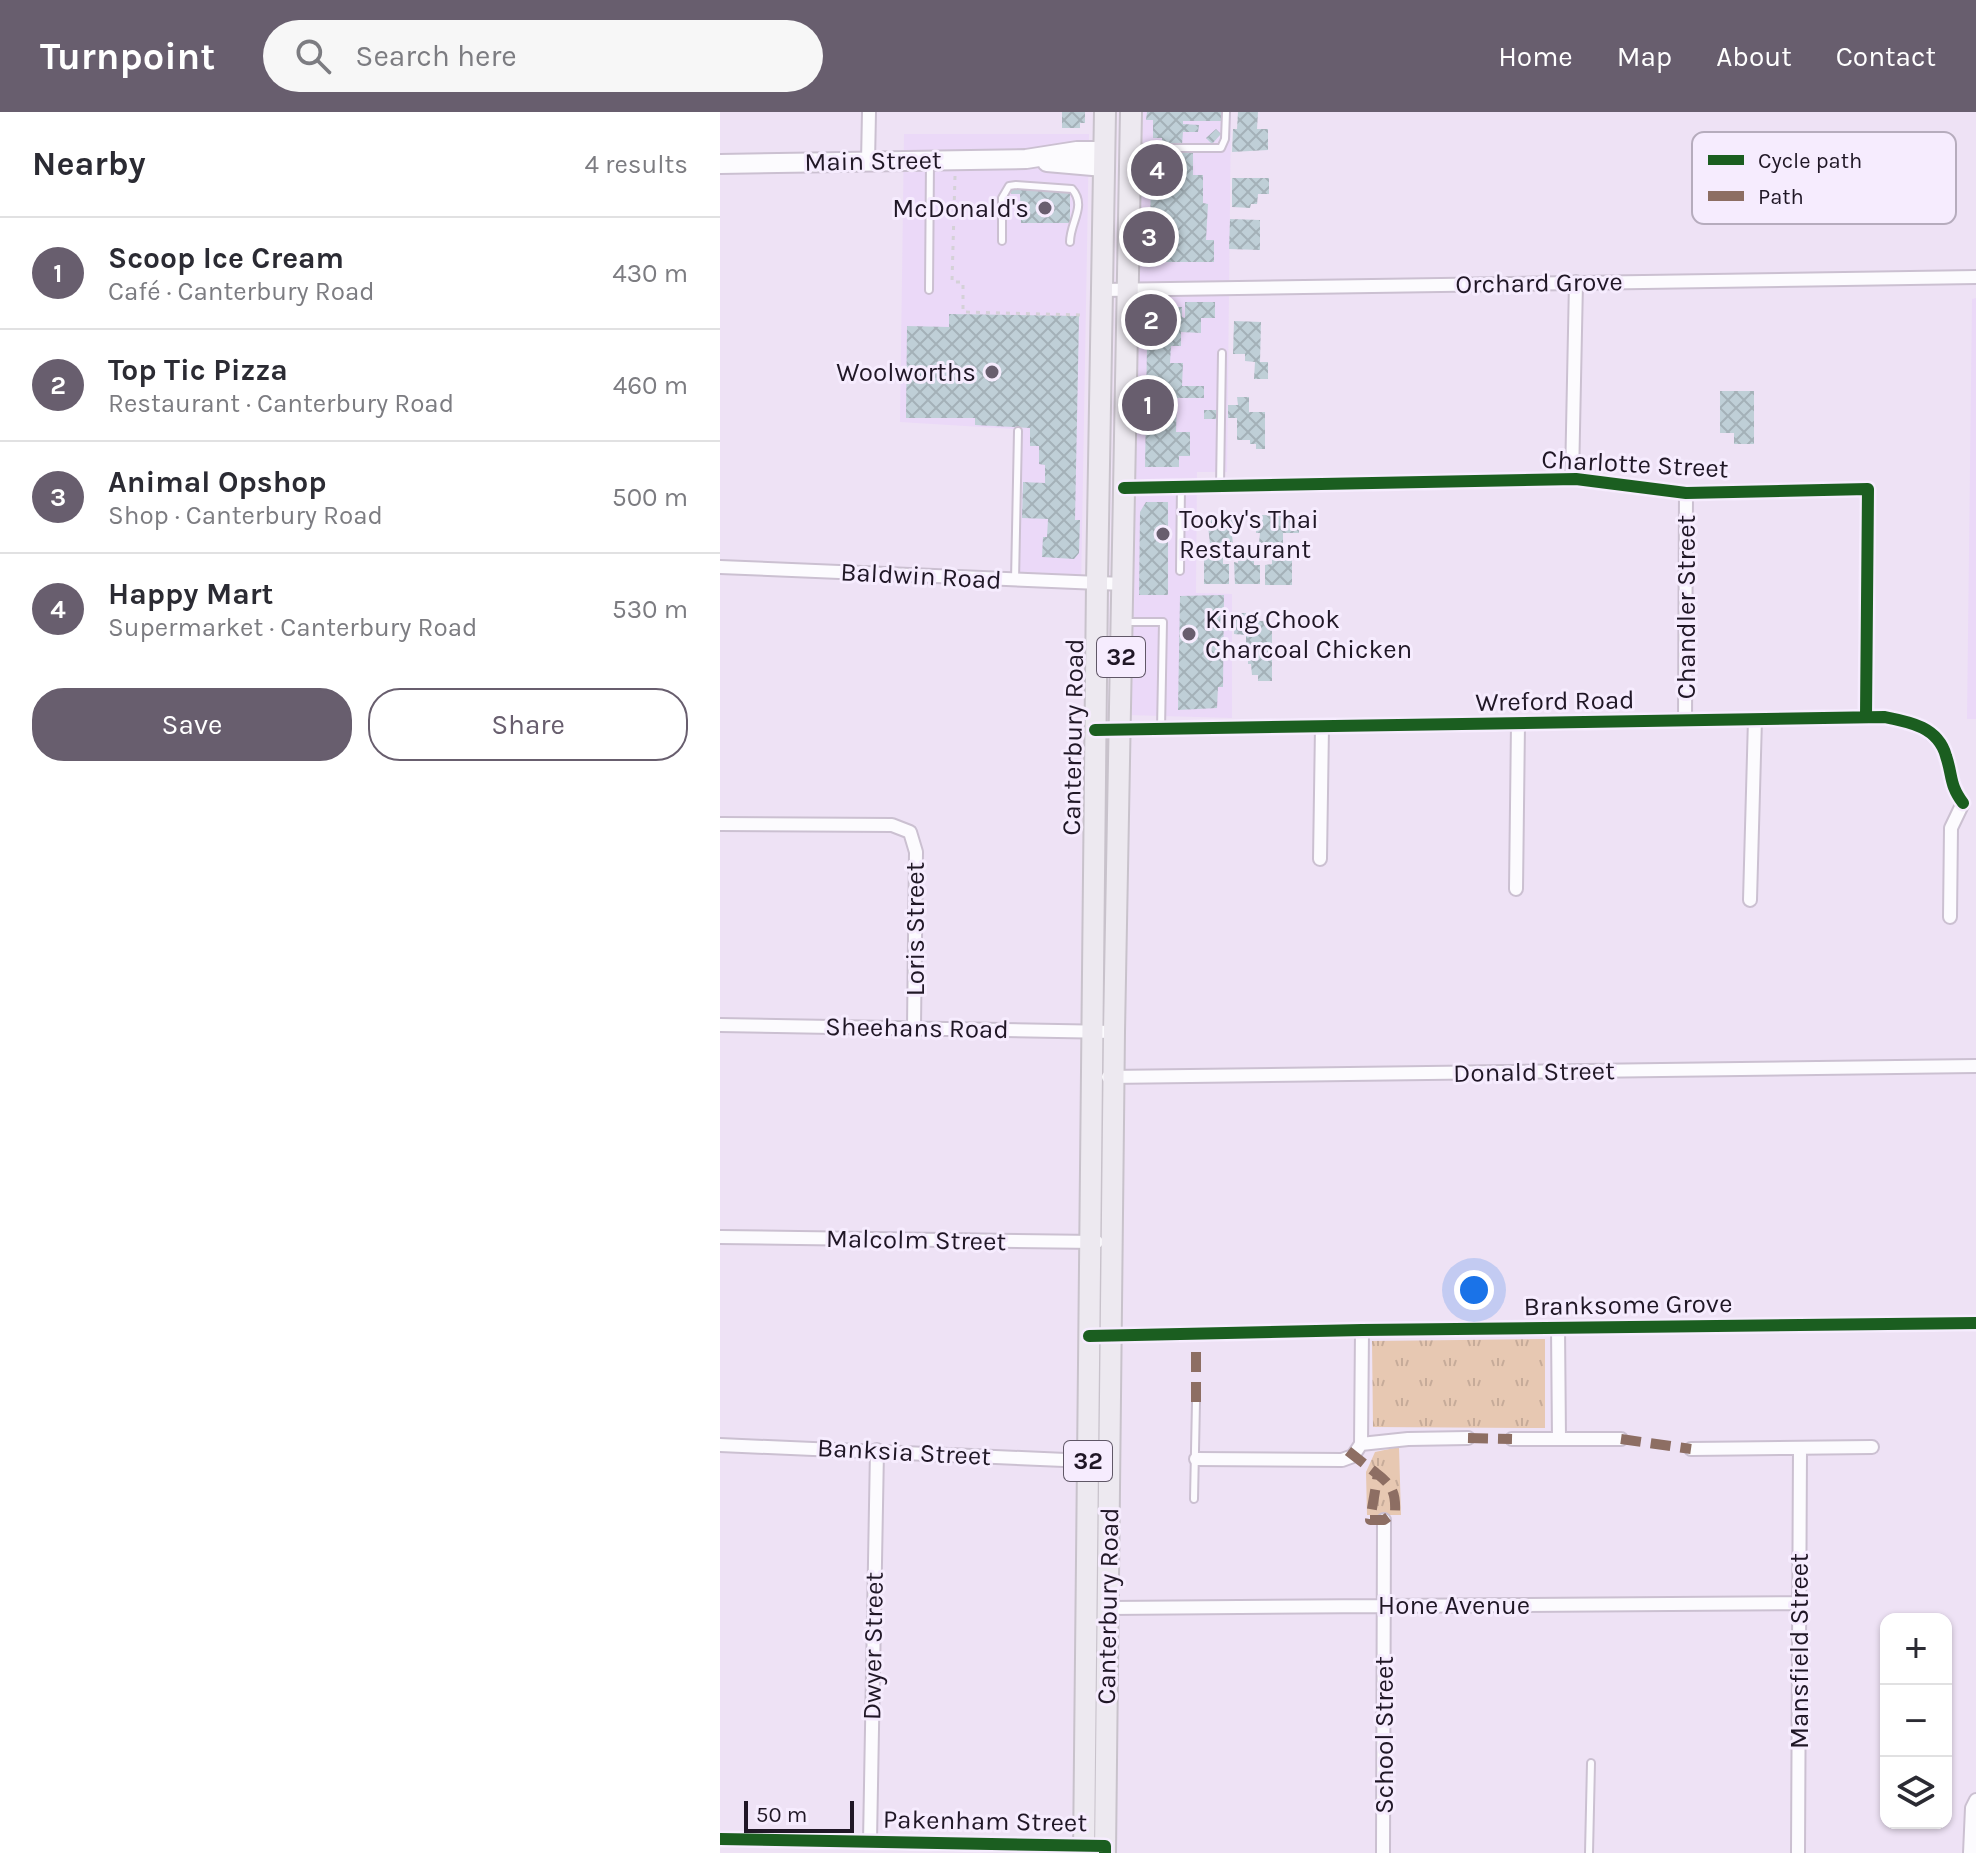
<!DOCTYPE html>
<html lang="en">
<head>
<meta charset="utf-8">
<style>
	body { margin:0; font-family:Karla,sans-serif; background:#f7f7f7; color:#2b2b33 }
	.controls { position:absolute; right:24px; bottom:24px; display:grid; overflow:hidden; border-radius:16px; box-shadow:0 2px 6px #0004 }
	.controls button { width:72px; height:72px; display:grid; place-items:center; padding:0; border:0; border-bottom:2px solid #e1e1e2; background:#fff; color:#2b2b33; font:40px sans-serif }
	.scale { position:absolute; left:24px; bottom:20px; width:110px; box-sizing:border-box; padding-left:8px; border:4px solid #201726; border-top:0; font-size:22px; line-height:28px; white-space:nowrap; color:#201726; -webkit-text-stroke:6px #f6ecfe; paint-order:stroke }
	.you { position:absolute; left:754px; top:1178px; width:28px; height:28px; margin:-20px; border:6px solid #fff; border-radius:50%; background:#1a73e8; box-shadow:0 0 0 12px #1a73e833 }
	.badge { display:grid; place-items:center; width:52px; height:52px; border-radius:50%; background:#685e6e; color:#fff; font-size:26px; font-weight:700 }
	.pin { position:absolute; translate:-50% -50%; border:4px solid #fff; box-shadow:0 2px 8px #0006 }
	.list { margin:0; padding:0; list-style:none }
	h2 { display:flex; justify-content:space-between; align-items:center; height:104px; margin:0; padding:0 32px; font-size:34px }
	h2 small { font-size:26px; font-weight:400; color:#7c7c81 }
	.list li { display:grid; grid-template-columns:52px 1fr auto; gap:24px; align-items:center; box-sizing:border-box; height:112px; padding:0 32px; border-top:2px solid #e1e1e2 }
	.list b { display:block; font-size:30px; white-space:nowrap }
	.list p { margin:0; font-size:26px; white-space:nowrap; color:#7c7c81 }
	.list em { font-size:26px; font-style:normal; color:#7c7c81 }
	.actions { display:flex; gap:16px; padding:24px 32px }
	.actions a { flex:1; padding:18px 0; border:2px solid #685e6e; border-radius:32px; text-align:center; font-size:28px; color:#685e6e }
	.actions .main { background:#685e6e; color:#fff }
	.icon { flex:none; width:44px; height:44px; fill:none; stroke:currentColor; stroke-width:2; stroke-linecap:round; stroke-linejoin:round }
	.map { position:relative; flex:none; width:1256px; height:1741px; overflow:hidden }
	header { display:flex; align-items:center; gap:48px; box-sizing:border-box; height:112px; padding:0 40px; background:#685e6e; color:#fff }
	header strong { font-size:38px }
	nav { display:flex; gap:44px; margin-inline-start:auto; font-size:28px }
	.search { width:560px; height:72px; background:#f7f7f7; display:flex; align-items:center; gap:20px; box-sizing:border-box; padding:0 28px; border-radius:44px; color:#7c7c81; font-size:30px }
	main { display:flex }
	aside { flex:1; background:#fff }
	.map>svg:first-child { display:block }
	.built { fill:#ebd9f8 }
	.grass { fill:url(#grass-tufts) }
	.building { fill:url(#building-cross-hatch) }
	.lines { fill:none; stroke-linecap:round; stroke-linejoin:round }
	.lane-casing { stroke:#cbc0d1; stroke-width:10 }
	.street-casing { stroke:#cbc0d1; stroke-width:16 }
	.secondary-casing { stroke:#cbc0d1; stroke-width:22 }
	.primary-casing { stroke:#c8c2cb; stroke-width:24 }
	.path { stroke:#d4d1d7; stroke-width:3; stroke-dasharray:4 6; stroke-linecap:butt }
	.lane { stroke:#fcfbfe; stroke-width:6 }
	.street { stroke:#fcfbfe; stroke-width:12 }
	.secondary { stroke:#fcfbfe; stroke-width:18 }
	.primary { stroke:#ede9f0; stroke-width:20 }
	.quiet { stroke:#8d6e63; stroke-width:10; stroke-dasharray:20 10; stroke-linecap:butt }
	.cycleway-casing { stroke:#f6ecfe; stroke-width:17 }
	.cycleway { stroke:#1b5e20; stroke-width:12 }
	.poi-dot { fill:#685e6e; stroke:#f6ecfe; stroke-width:3 }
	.labels { text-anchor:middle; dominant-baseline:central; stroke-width:6; stroke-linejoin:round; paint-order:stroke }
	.shield { fill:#f6ecfe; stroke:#605767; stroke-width:2 }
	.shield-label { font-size:24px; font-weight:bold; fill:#201726 }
	.street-label { font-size:26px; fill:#201726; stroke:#f6ecfe }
	.poi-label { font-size:26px; fill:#201726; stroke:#f6ecfe; text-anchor:end }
	.key { fill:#f6ecfe; stroke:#b6acbd; stroke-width:2 }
	.key-label { font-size:22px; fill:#201726 }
</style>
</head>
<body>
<header>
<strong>Turnpoint</strong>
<div class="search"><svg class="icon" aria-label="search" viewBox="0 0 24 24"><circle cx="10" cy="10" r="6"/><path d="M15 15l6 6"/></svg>Search here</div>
<nav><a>Home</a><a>Map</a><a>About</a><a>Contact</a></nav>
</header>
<main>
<aside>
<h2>Nearby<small>4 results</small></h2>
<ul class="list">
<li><span class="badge">1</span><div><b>Scoop Ice Cream</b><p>Café · Canterbury Road</p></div><em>430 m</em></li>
<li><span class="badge">2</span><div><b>Top Tic Pizza</b><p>Restaurant · Canterbury Road</p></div><em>460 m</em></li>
<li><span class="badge">3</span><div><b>Animal Opshop</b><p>Shop · Canterbury Road</p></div><em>500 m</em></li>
<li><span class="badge">4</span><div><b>Happy Mart</b><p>Supermarket · Canterbury Road</p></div><em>530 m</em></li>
</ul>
<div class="actions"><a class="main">Save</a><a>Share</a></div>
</aside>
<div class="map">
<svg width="1256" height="1741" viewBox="0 0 1256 1741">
	<defs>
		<pattern id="grass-tufts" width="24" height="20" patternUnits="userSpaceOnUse" patternTransform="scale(2)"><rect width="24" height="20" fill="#e7c8b2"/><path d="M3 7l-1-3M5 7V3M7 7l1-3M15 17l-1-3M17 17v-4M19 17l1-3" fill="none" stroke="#c6ab99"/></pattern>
		<pattern id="building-cross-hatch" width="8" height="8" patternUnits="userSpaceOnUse" patternTransform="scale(2)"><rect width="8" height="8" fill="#bfcfd7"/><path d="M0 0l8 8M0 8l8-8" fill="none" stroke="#a4b1b8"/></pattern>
	</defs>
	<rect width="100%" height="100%" fill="#eee2f5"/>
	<!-- built -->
	<path class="built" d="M423 0H511L507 360H477L476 481 512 482V606L407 603Z
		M184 22H369L361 478 290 475 294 317 180 310Z
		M1256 186V607H1247L1252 187Z"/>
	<!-- grass -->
	<path class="grass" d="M825 1227V1316L653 1315 652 1229Z
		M679 1335 681 1403H647L646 1360 655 1340Z"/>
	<!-- building -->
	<path class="building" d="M342 0H365V11H360V16H342Z
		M427 0H501V9H463V12L479 13 478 20H463L462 33 442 32V26H433V8H426Z
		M518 0H538L537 17H548V38L512 40 513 17H517Z
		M496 17 501 22 492 32 486 26Z
		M431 40H473V63H483V91L488 92 486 128H494V150H435L430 146Z
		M512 66H549V82H538L537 92H531L530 96 512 95Z
		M291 75H300V78L314 75V78H350V111H301L300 82H291Z
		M510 107 540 108V138L509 137Z
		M465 190H495V206H481V221L461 220V234H451L450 251H463L462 274H484V286H457L456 320H470V344H459V355H425L427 234H423V206L427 195H462V205L465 206Z
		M229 202 359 204 355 408H360L359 441 354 447 322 445 323 425H327L328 407 302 406 303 370 325 371V353L319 352V334H310V316L255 313V306H186L187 214 229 215Z
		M514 209 541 210 540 250H548V267H534L535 250 525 249V242H513Z
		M1000 279H1034V332H1014V321H1000Z
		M517 285H529V300H545V337H536V332H530V328H517V306H508V293H518Z
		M484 298H498L499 307H484Z
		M426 390H448V483H419L420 400Z
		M536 403H579V421H563V431H539L540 421H536Z
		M487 405H515L516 424 512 423 513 432H490Z
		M484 443H503V452H509V472H484Z
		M552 444H572V473H545V453L552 452Z
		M518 445H534V453H540V472H515L514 450 518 451Z
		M504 483 503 575H498L497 596 458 598 460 484Z
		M515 501H526V519H530V509H552V569H538V563H532L531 552H528V542H526V523L514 522Z"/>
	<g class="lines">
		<!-- lane casing -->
		<g class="lane-casing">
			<path id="lane" d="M413 44 424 36H501L505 27 506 0
				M282 129V86L289 74 296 73 352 77C367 94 350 110 350 130
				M209 178 210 49
				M500 374 502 241
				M460 459 461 375
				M295 469 298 319
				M405 510H443L441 617
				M474 1387 476 1290
				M869 1741 871 1651"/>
		</g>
		<!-- street casing -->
		<g class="street-casing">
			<path id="street" d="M148 50 149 0
				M382 178 1256 165
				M852 367 856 170
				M404 376 856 367 966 381 1148 377 1146 605
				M0 455 403 472
				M965 609 966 381
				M375 618 1164 605C1190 610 1218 615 1226 644 1233 665 1229 672 1243 691
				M0 712 172 713 190 720 196 740 194 915
				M600 747 602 615
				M796 777 798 612
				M1030 788 1035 607
				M1230 805 1231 716 1243 691
				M0 913 394 920
				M388 965 1256 954
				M0 1125 377 1130
				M838 1216 839 1327
				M369 1224 642 1218 1256 1211
				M792 1327H901
				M641 1332 688 1327 748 1326
				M0 1333 368 1349
				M971 1337 1152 1335
				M476 1347 622 1348 633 1344 641 1332 642 1218
				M388 1496 1079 1491
				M0 1727 369 1734
				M150 1729 157 1338
				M663 1741 664 1408
				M1078 1741 1080 1337
				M1250 1741 1252 1696 1256 1688"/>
		</g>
		<!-- secondary casing -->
		<g class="secondary-casing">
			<path id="secondary" d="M327 50 384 55
				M0 52 306 47 357 39H385"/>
		</g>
		<!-- primary casing -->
		<g class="primary-casing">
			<path id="primary" d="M364 1741 377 471 385 0
				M385 1741 394 920 411 0"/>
		</g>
		<!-- path -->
		<path class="path" d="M235 64 232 170H243V200L364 203"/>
		<!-- lane -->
		<use href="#lane" class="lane"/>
		<!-- street -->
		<use href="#street" class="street"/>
		<!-- secondary -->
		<use href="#secondary" class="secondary"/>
		<!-- primary -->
		<use href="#primary" class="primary"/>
		<!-- quiet -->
		<path class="quiet" d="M476 1290V1222
			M748 1326 792 1327
			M901 1327 971 1337
			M628 1339 656 1361C672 1373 676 1381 675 1400L664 1408H650L658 1362"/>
		<!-- cycleway casing -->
		<g class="cycleway-casing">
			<path id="cycleway" d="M404 376 856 367 966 381 1148 377 1146 605
				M375 618 1164 605C1190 610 1218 615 1226 644 1233 665 1229 672 1243 691
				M369 1224 642 1218 1256 1211
				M0 1727 385 1734V1741"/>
		</g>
		<!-- cycleway -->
		<use href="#cycleway" class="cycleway"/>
	</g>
	<!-- markers -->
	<g class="poi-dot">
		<circle cx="325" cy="96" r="8"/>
		<circle cx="272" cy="260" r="8"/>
		<circle cx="443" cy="422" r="8"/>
		<circle cx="469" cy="522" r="8"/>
	</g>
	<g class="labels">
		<!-- shield labels -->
		<g class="shield">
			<rect x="377" y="525" width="48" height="40" rx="6"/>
			<rect x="344" y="1329" width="48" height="40" rx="6"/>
		</g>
		<g class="shield-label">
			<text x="401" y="545">32</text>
			<text x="368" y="1349">32</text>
		</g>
		<!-- street labels -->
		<g class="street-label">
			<text transform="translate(153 49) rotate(-1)">Main Street</text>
			<text transform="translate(819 171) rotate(-1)">Orchard Grove</text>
			<text transform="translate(915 352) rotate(3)">Charlotte Street</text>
			<text transform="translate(201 464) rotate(3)">Baldwin Road</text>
			<text transform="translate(966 495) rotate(-90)">Chandler Street</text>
			<text transform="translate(835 589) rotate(-1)">Wreford Road</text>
			<text transform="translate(353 625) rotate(-89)">Canterbury Road</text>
			<text transform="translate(195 817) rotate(-90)">Loris Street</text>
			<text transform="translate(197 916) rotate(1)">Sheehans Road</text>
			<text transform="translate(814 960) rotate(-1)">Donald Street</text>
			<text transform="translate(196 1128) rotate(1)">Malcolm Street</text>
			<text transform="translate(908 1193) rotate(-1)">Branksome Grove</text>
			<text transform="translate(184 1340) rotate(3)">Banksia Street</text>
			<text x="734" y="1493">Hone Avenue</text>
			<text transform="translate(388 1494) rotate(-89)">Canterbury Road</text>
			<text transform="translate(153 1534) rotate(-89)">Dwyer Street</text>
			<text transform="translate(1079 1539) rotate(-90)">Mansfield Street</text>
			<text transform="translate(664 1623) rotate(-90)">School Street</text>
			<text transform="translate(265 1709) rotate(1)">Pakenham Street</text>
		</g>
		<!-- poi labels -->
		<g class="poi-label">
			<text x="309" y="96">McDonald's</text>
			<text x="256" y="260">Woolworths</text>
			<text x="459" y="407" text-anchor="start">Tooky's Thai<tspan x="459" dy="30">Restaurant</tspan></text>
			<text x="485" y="507" text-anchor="start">King Chook<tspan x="485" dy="30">Charcoal Chicken</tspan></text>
		</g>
	</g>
	<!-- legend -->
	<rect x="972" y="20" width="264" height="92" rx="12" class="key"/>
	<rect x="988" y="43" width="36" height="10" fill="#1b5e20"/>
	<rect x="988" y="79" width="36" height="10" fill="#8d6e63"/>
	<g class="key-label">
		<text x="1038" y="56">Cycle path</text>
		<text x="1038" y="92">Path</text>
	</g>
</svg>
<div class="controls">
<button>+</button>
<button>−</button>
<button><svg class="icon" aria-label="layers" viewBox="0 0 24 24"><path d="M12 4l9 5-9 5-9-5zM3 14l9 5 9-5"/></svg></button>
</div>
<div class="scale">50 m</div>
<div class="you"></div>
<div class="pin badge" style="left:428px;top:293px">1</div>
<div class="pin badge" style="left:431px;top:208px">2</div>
<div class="pin badge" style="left:429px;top:125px">3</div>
<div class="pin badge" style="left:437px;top:58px">4</div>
</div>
</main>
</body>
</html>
